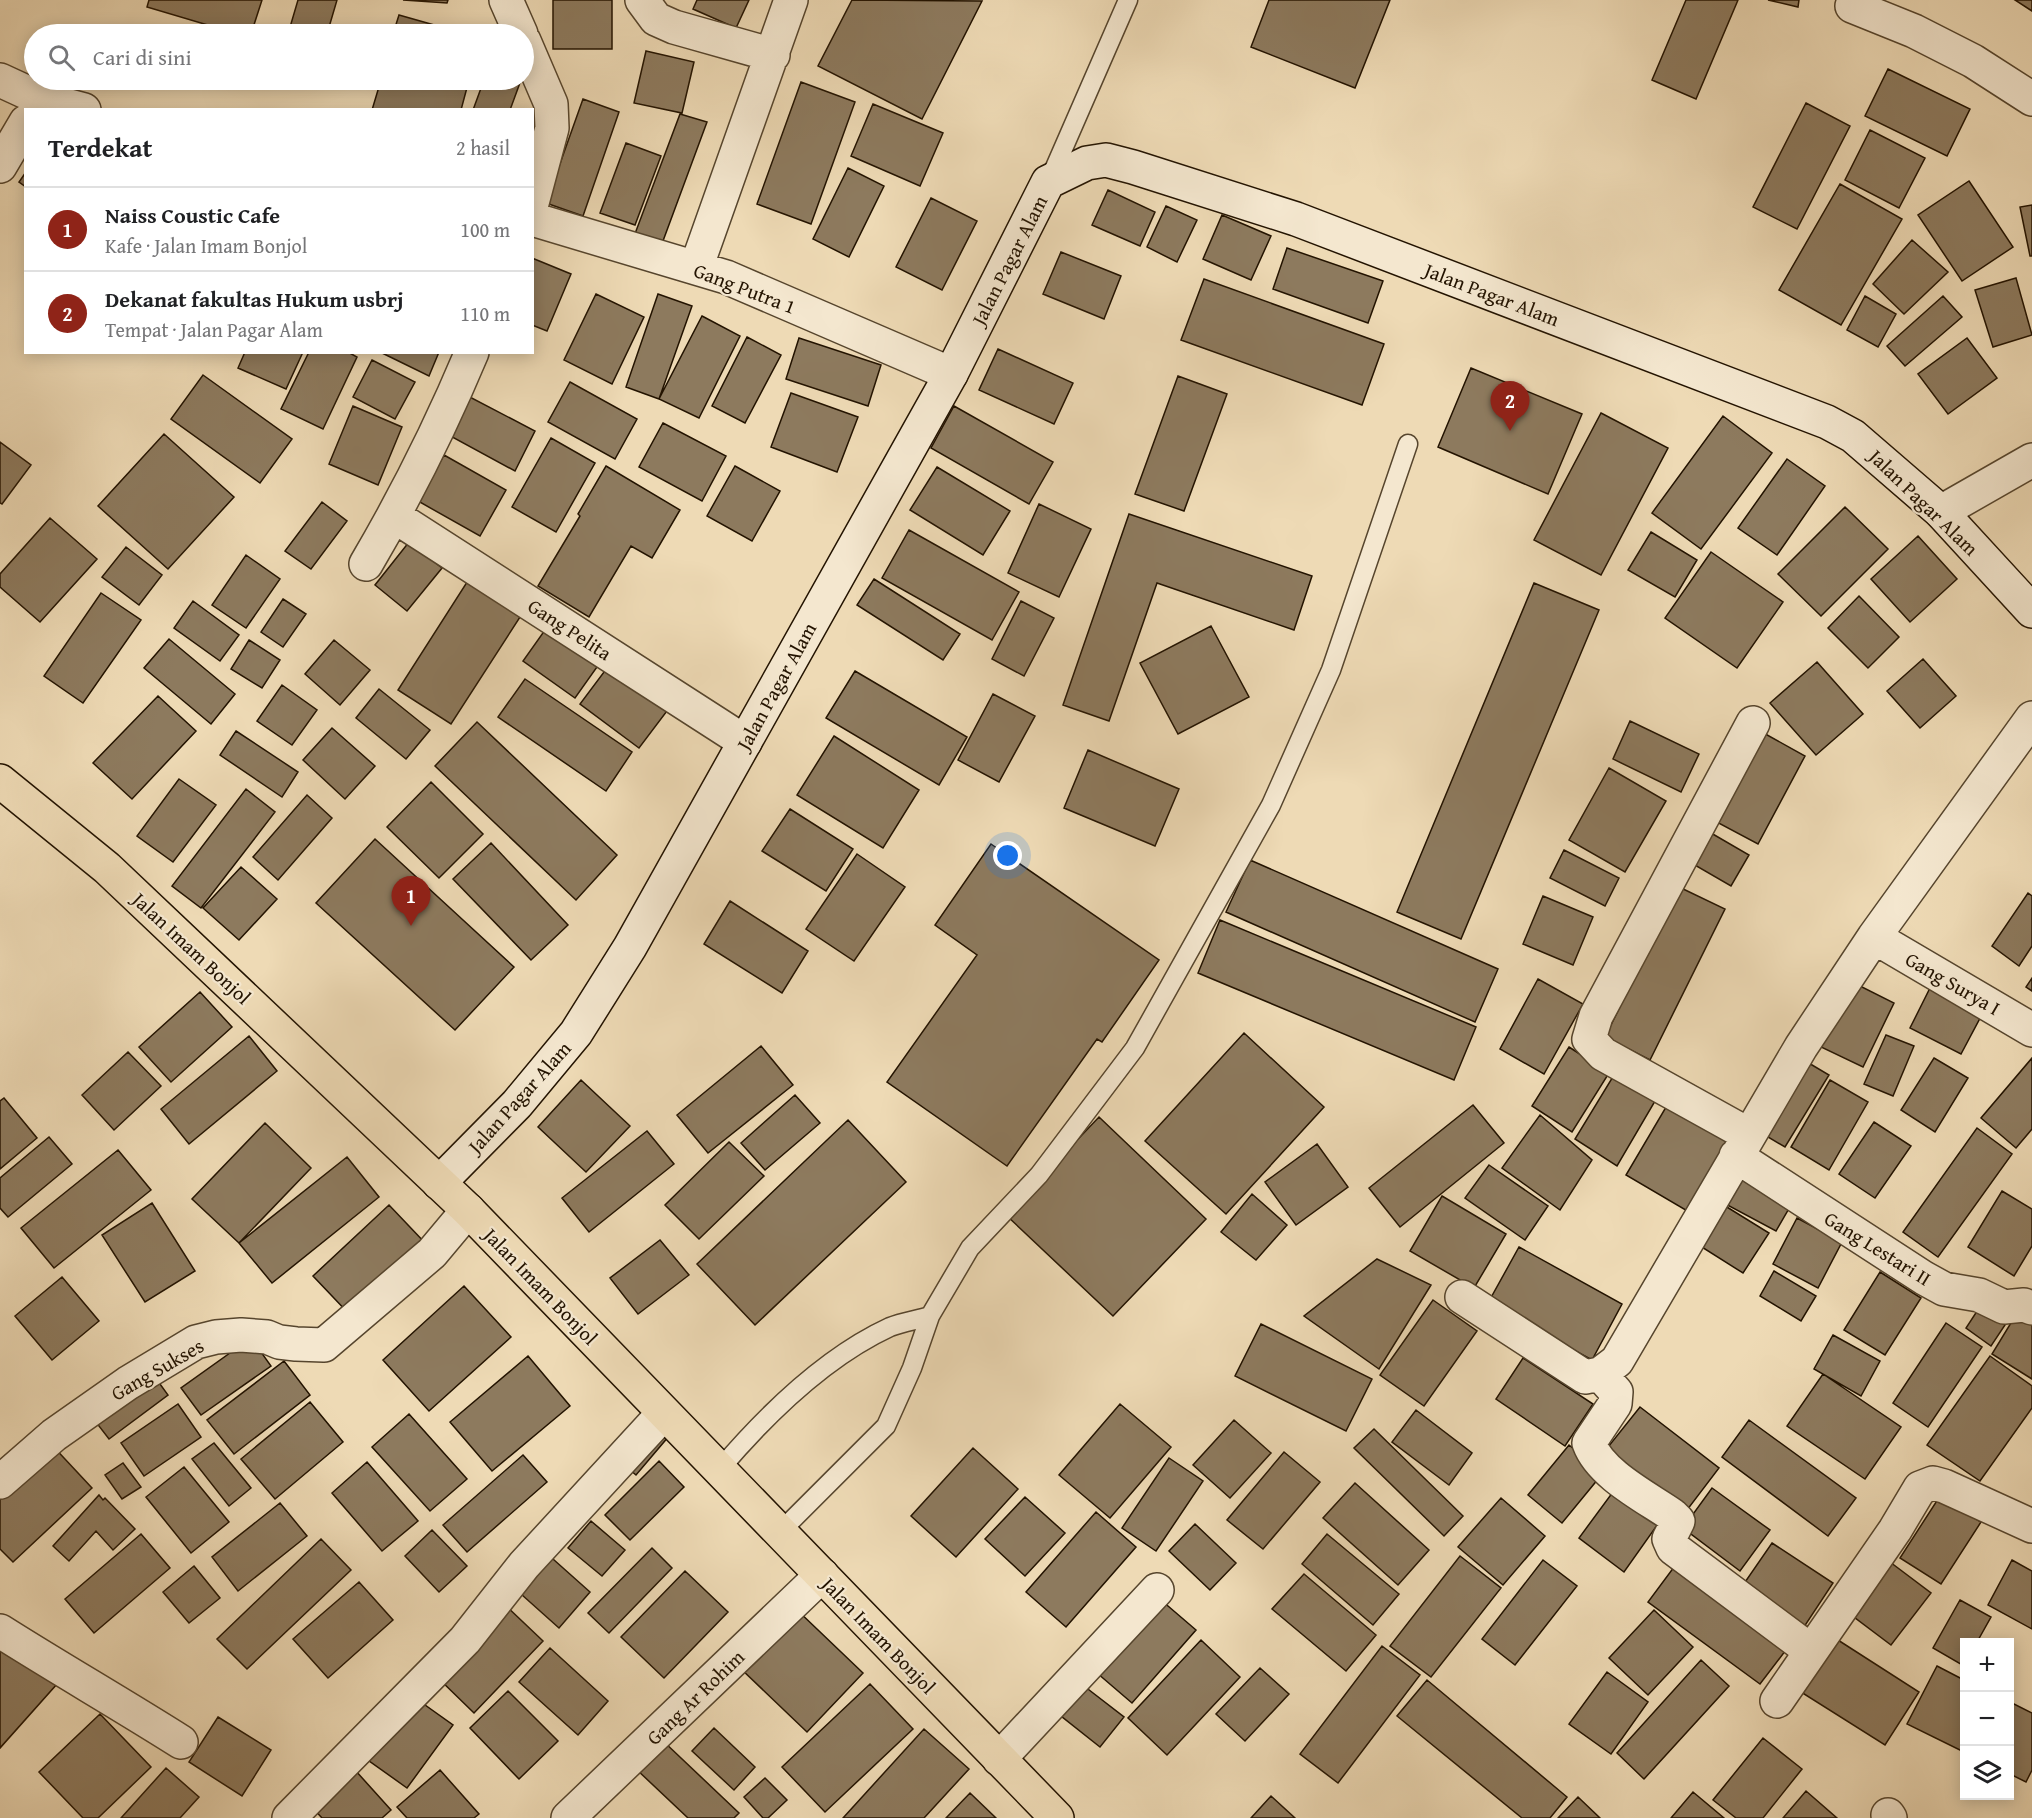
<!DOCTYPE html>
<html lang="id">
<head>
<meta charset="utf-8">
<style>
	body { margin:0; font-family:"Gentium Book Plus",serif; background:#f6f6f6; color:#202124 }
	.controls { position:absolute; right:18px; bottom:18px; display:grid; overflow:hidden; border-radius:0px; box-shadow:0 3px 15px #0003 }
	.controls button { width:54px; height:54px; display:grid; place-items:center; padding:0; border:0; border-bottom:2px solid #e0e0e0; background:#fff; color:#202124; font:30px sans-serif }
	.you { position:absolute; left:1008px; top:856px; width:21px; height:21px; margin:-15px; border:4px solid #fff; border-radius:50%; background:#1a73e8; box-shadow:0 0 0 9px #1a73e833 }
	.badge { display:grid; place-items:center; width:39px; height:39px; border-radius:50%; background:#8f2418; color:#fff; font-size:20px; font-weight:700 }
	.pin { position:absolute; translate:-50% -50px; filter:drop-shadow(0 2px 3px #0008) }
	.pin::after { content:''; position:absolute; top:32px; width:21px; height:18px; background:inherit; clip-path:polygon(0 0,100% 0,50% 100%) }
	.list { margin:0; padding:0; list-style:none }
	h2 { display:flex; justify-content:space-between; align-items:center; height:78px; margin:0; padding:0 24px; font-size:26px }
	h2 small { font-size:20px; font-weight:400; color:#757577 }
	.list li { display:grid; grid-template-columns:39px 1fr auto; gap:18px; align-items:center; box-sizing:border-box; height:84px; padding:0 24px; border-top:2px solid #e0e0e0 }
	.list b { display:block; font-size:22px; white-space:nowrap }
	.list p { margin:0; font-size:20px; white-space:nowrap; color:#757577 }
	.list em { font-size:20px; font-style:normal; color:#757577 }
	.icon { flex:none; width:33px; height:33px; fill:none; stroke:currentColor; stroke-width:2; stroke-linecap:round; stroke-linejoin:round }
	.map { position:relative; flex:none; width:2032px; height:1818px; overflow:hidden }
	.search { position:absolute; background:#fff; box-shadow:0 3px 15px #0003; left:24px; top:24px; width:510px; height:66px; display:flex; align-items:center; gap:15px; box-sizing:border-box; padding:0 21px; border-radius:33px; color:#757577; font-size:22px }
	.panel { position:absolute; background:#fff; box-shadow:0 3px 15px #0003; left:24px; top:108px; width:510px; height:246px; border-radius:0px }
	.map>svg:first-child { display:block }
	.building { fill:#8d7a5e; stroke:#231300; stroke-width:1.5 }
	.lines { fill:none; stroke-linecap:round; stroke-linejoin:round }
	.lane-casing { stroke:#56452d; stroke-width:21 }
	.street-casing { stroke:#56452d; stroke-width:36 }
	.secondary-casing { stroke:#231300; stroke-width:36 }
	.highway-casing { stroke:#231300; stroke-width:36 }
	.lane { stroke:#f4e7cf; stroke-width:18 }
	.street { stroke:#f4e7cf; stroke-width:33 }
	.secondary { stroke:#f4e7cf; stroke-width:33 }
	.highway { stroke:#eedab5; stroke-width:33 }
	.labels { text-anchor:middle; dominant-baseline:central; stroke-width:4.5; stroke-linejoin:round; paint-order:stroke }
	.street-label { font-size:20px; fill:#231300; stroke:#f4e7cf }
</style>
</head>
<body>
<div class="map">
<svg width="2032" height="1818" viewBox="0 0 2032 1818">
	<rect width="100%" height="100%" fill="#eedab5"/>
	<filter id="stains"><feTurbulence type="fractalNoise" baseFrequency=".00333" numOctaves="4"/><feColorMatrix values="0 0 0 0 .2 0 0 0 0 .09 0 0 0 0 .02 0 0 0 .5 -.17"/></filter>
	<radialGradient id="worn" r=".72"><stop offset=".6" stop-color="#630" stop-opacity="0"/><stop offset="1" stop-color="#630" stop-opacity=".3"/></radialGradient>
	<!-- building -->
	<path class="building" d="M149 0H262L251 34H238L147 7Z
		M298 0H337L327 34H288Z
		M403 0H448L447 3Z
		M553 0H612V49H553Z
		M697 0H749L736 28 693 9Z
		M852 0 982 1 922 119 818 66Z
		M1269 0H1390L1355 88 1251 47Z
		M1686 0H1738L1696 99 1652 80Z
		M1768 0H1799L1798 7Z
		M2015 0H2032V11Z
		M399 15 466 34H393Z
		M646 51 694 62 682 113 634 103Z
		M1888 69 1970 109 1947 156 1865 116Z
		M381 80H469L461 110H372Z
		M484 80H521L510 110H473Z
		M801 82 855 102 811 224 757 204Z
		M583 99 619 112 583 216 546 203Z
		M1806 103 1850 126 1797 229 1753 207Z
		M873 104 943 133 920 186 851 156Z
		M680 114 707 122 660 249 633 239Z
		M1870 130 1925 158 1899 208 1845 180Z
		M626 143 661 156 635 225 600 213Z
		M848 168 884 186 849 257 813 239Z
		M26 172V187L19 182Z
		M1969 181 2013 247 1962 281 1918 215Z
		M1840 184 1902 219 1841 325 1779 290Z
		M1108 190 1155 212 1140 246 1092 225Z
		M931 198 977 221 942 290 896 267Z
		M2032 205V256H2030L2020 207Z
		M1166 206 1197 220 1177 262 1147 247Z
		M1222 215 1271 236 1251 280 1203 259Z
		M1912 240 1948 272 1904 314 1873 284Z
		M1287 248 1383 281 1368 323 1273 289Z
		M1061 252 1121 276 1104 319 1043 294Z
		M532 258 571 274 547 331 532 325Z
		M2016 278 2032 335 1993 347 1975 290Z
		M1204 279 1384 344 1362 405 1181 340Z
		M596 294 644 317 612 384 564 360Z
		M658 294 692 306 659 399 626 387Z
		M1865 296 1896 314 1878 347 1847 330Z
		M1943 296 1962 317 1905 366 1887 346Z
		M702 316 740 336 699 418 659 399Z
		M747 337 781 355 745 423 712 406Z
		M799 338 881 365 868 406 786 379Z
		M1967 338 1997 378 1948 414 1918 374Z
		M998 349 1073 383 1054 424 979 390Z
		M245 352H303L286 389 238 368Z
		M309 352H348L357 357 323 429 281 409Z
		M380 352H439L429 376Z
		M372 360 415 382 395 419 353 397Z
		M1471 368 1582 414 1548 494 1438 447Z
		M203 375 292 439 260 483 171 419Z
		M1178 376 1227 394 1184 511 1135 494Z
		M570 382 637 419 615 459 548 422Z
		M791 393 858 417 837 472 771 447Z
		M464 394 535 431 515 471 443 432Z
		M353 406 402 427 378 485 329 464Z
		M954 406 1053 462 1029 504 931 448Z
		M1601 413 1668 448 1601 575 1534 540Z
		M1723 416 1772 453 1701 549 1652 513Z
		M663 423 726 456 702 501 639 467Z
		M164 434 234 497 168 569 98 506Z
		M551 438 595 463 556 532 512 507Z
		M0 442 31 465 2 504 0 503Z
		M444 455 506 490 480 536 418 501Z
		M1787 459 1825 486 1777 555 1738 528Z
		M606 466 680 510 652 558 631 546 589 617 538 586 580 516 578 514Z
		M735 466 780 491 752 541 707 516Z
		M937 467 1010 511 983 555 910 510Z
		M322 502 347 521 311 569 285 551Z
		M1039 504 1091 529 1059 597 1008 573Z
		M1845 507 1888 549 1821 616 1778 574Z
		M1129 514 1312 576 1294 630 1157 583 1109 721 1063 705Z
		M50 518 97 559 40 622 0 587V574Z
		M909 530 1019 592 992 640 882 578Z
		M1651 532 1697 560 1675 597 1628 570Z
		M1918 536 1957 579 1910 622 1871 579Z
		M409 542 442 568 407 611 375 585Z
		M126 547 162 575 139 605 102 577Z
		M1711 552 1783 602 1737 668 1665 618Z
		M246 555 280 579 246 628 212 605Z
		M469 579 522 614 451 724 398 690Z
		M874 579 960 634 943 660 857 605Z
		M1534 583 1599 610 1461 939 1397 912Z
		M101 593 141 620 83 703 44 676Z
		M1859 596 1899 637 1868 668 1828 628Z
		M283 599 306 614 283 647 261 632Z
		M193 601 239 635 220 661 174 628Z
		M1021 601 1054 618 1024 676 992 659Z
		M1211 626 1249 697 1178 734 1140 663Z
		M545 630 597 667 575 698 523 661Z
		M169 639 235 694 211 724 144 668Z
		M249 640 280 660 262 688 231 669Z
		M334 640 370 670 340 705 305 674Z
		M1923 659 1956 696 1920 728 1887 691Z
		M1817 662 1863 714 1816 755 1770 703Z
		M610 664 670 707 639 748 580 704Z
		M855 671 967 737 939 785 826 718Z
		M525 679 632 752 606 791 498 717Z
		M282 685 317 710 292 745 257 721Z
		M379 689 430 730 406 759 356 718Z
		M993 694 1035 716 999 782 958 760Z
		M158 696 196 731 132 799 93 763Z
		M1630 721 1699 754 1681 792 1613 759Z
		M477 722 617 855 576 900 435 766Z
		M332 728 375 766 345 799 303 760Z
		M236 731 298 772 282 797 220 755Z
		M1760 731 1805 756 1758 844 1711 819Z
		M834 736 919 790 883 848 797 795Z
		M1088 750 1179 789 1155 846 1064 808Z
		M1609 768 1666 801 1625 872 1569 840Z
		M179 779 216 805 173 862 137 836Z
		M431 782 483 834 439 878 387 827Z
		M246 789 275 812 201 908 172 886Z
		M307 795 332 818 278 880 253 857Z
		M790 809 853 849 826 891 762 851Z
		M1711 833 1749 855 1731 886 1693 864Z
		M375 839 514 967 455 1030 316 903Z
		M491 843 568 925 531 960 453 879Z
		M991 844 1159 960 1102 1042 1097 1039 1007 1166 887 1082 977 955 935 925Z
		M1564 850 1619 878 1605 906 1550 878Z
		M857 854 905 887 854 961 806 929Z
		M1250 860 1498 969 1475 1022 1226 912Z
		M241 867 277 899 239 940 203 908Z
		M1679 887 1725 909 1650 1060 1605 1037Z
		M2028 893 2032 896V946L2019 966 1992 946Z
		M1543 896 1593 917 1573 965 1523 944Z
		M730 901 808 951 782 993 704 944Z
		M1220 920 1476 1027 1454 1080 1198 973Z
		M2032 978V991L2026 987Z
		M1538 979 1583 1004 1544 1074 1500 1049Z
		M1934 980 1986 1007 1961 1054 1910 1028Z
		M1852 982 1894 1003 1863 1067 1821 1047Z
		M200 992 232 1027 171 1082 139 1047Z
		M1244 1033 1324 1107 1226 1214 1145 1141Z
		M1886 1035 1914 1046 1893 1096 1864 1084Z
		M249 1036 277 1071 189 1144 161 1109Z
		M761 1046 793 1085 708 1153 677 1115Z
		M1569 1047 1609 1073 1572 1132 1532 1106Z
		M128 1052 161 1086 114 1130 82 1095Z
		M1934 1058 1968 1078 1935 1132 1901 1110Z
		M2032 1058V1129L2016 1148 1981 1118Z
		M1807 1062 1829 1075 1785 1147 1763 1134Z
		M1617 1070 1658 1096 1617 1166 1575 1139Z
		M581 1080 630 1126 586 1172 538 1127Z
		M1830 1080 1868 1102 1829 1170 1791 1147Z
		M795 1095 820 1123 765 1170 741 1143Z
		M4 1098 37 1138 0 1169V1101Z
		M1669 1102 1732 1138 1689 1212 1626 1175Z
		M1473 1105 1504 1143 1400 1227 1369 1188Z
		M1540 1115 1592 1160 1560 1210 1502 1168Z
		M1099 1117 1206 1219 1113 1316 1006 1215Z
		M848 1120 906 1182 755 1325 697 1264Z
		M1874 1122 1911 1146 1875 1198 1839 1174Z
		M265 1123 311 1168 239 1243 192 1199Z
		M1977 1128 2012 1154 1938 1257 1903 1232Z
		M647 1131 674 1164 589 1232 562 1198Z
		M49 1137 72 1164 8 1217 0 1208V1178Z
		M729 1142 764 1176 699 1239 665 1205Z
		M1317 1144 1348 1187 1296 1225 1265 1182Z
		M118 1150 151 1190 54 1268 21 1228Z
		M347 1157 379 1197 272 1283 239 1243Z
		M1489 1165 1548 1206 1525 1240 1465 1198Z
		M1733 1173 1791 1205 1776 1231 1718 1200Z
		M2002 1191 2032 1209V1246L2014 1276 1968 1247Z
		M1252 1194 1287 1225 1256 1260 1221 1232Z
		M1442 1196 1506 1234 1474 1288 1410 1251Z
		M152 1203 195 1271 145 1302 102 1235Z
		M1722 1204 1769 1233 1743 1273 1697 1244Z
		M389 1205 427 1245 351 1316 313 1276Z
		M1797 1218 1842 1242 1818 1288 1773 1264Z
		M660 1240 689 1275 638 1314 610 1278Z
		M1519 1247 1622 1304 1592 1360 1488 1303Z
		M1377 1259 1431 1285 1379 1369 1304 1316Z
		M1774 1271 1816 1296 1801 1321 1760 1296Z
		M1880 1272 1921 1298 1885 1355 1844 1330Z
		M62 1277 99 1321 52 1360 15 1316Z
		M464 1286 511 1337 429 1411 383 1360Z
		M1433 1300 1477 1331 1424 1406 1380 1375Z
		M1981 1305 2007 1322 1991 1346 1966 1328Z
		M2017 1313 2032 1322V1379L1992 1354Z
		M1946 1323 1982 1347 1928 1427 1893 1403Z
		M1261 1324 1372 1379 1346 1431 1235 1376Z
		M1833 1335 1880 1361 1861 1396 1814 1369Z
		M251 1338 271 1366 201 1415 181 1388Z
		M528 1356 570 1406 492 1471 450 1422Z
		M1990 1356 2032 1386V1408L1980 1481 1927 1445Z
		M1523 1358 1593 1404 1565 1446 1496 1399Z
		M284 1361 310 1395 234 1454 207 1420Z
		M152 1373 168 1395 109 1439 92 1417Z
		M1823 1374 1901 1427 1865 1479 1787 1426Z
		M310 1402 343 1442 275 1499 241 1459Z
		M178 1404 201 1437 144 1476 121 1443Z
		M1120 1404 1171 1447 1110 1518 1059 1475Z
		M1640 1407 1719 1468 1684 1514 1604 1452Z
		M1416 1410 1472 1453 1449 1485 1392 1442Z
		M409 1414 467 1479 430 1511 372 1447Z
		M1234 1420 1271 1453 1230 1498 1193 1465Z
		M1749 1420 1856 1498 1828 1536 1722 1457Z
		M655 1425 669 1436 636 1475 623 1464Z
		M1374 1429 1463 1516 1444 1536 1354 1448Z
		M50 1443 92 1488 13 1562 0 1549V1490Z
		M214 1443 251 1488 229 1506 192 1459Z
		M1569 1445 1603 1473 1562 1523 1528 1495Z
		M973 1448 1018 1489 956 1557 911 1516Z
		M1284 1452 1320 1482 1263 1549 1227 1520Z
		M523 1455 547 1482 467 1552 443 1525Z
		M1169 1458 1203 1481 1156 1551 1122 1528Z
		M659 1461 684 1487 630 1540 605 1515Z
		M367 1462 418 1521 382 1551 332 1493Z
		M123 1463 141 1487 122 1499 105 1475Z
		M184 1467 229 1522 191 1553 146 1497Z
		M1621 1481 1665 1514 1624 1572 1579 1538Z
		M1355 1483 1429 1550 1398 1585 1323 1518Z
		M1712 1488 1770 1530 1740 1571 1683 1528Z
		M99 1495 103 1500 105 1498 135 1529 113 1550 96 1531 69 1561 53 1546Z
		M1940 1496 1981 1522 1941 1584 1900 1558Z
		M1025 1497 1065 1533 1025 1576 985 1539Z
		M1501 1498 1545 1536 1503 1585 1458 1547Z
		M280 1503 307 1536 238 1591 212 1557Z
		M1096 1512 1136 1547 1066 1627 1026 1592Z
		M591 1521 625 1550 602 1576 568 1548Z
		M1195 1524 1236 1563 1210 1590 1169 1551Z
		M432 1530 467 1566 439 1592 405 1556Z
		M141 1534 170 1568 94 1633 65 1599Z
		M1327 1534 1399 1594 1373 1625 1302 1564Z
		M321 1539 351 1570 247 1669 217 1639Z
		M1772 1543 1833 1583 1804 1627 1743 1585Z
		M652 1548 672 1568 609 1633 588 1613Z
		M544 1551 590 1592 559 1628 512 1586Z
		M1460 1556 1501 1588 1431 1677 1390 1646Z
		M1886 1559 1931 1593 1891 1645 1846 1611Z
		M1543 1560 1577 1586 1515 1665 1482 1639Z
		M2012 1560 2032 1571V1629L1988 1605Z
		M1677 1563 1789 1646 1760 1684 1648 1602Z
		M194 1566 220 1598 189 1623 163 1592Z
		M685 1571 728 1612 664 1678 621 1637Z
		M1304 1574 1376 1635 1346 1671 1272 1609Z
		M359 1582 393 1620 328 1678 293 1639Z
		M1161 1600 1196 1630 1132 1703 1097 1673Z
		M1960 1600 1991 1617 1977 1642H1964V1666L1933 1648Z
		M503 1603 543 1641 474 1713 435 1675Z
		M795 1608 863 1673 807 1732 739 1667Z
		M1654 1610 1693 1647 1648 1695 1609 1658Z
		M1827 1633 1919 1692 1885 1745 1793 1687Z
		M0 1634 57 1684 0 1748Z
		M1201 1640 1240 1677 1167 1755 1128 1718Z
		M1382 1646 1420 1675 1338 1783 1300 1754Z
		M550 1648 608 1701 578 1735 519 1682Z
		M1701 1660 1729 1686 1644 1779 1617 1753Z
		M1937 1666 1964 1680V1752L1907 1724Z
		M1260 1668 1289 1694 1245 1741 1216 1714Z
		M1607 1672 1648 1702 1611 1754 1569 1724Z
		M1427 1680 1567 1797 1550 1818H1522L1397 1716Z
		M870 1684 913 1729 825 1812 782 1767Z
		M1084 1686 1124 1717 1100 1747 1061 1716Z
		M508 1691 558 1741 519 1779 470 1728Z
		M411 1695 453 1725 407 1788 365 1758Z
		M2010 1702 2032 1713V1770L2026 1782 2010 1774Z
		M100 1714 151 1767 98 1818H83L39 1772Z
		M218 1717 271 1750 242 1796 189 1762Z
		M714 1728 755 1767 734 1790 692 1751Z
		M924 1729 969 1769 924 1818H843Z
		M1763 1738 1802 1769 1763 1818H1736L1713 1800Z
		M662 1740 739 1813 734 1818H688L635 1768Z
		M166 1768 199 1797 180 1818H121Z
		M355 1770 391 1810 382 1818H322L312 1807Z
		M440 1770 479 1814 474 1818H407L397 1807Z
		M765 1778 787 1800 768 1818H763L744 1797Z
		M1806 1791 1837 1818H1783Z
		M1693 1792 1724 1818H1671Z
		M970 1793 996 1818H946Z
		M1271 1796 1295 1818H1251Z
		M1578 1797 1600 1818H1558Z"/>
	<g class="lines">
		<!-- lane casing -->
		<g class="lane-casing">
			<path id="lane" d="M1049 181 1128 0
				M720 1469C766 1415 825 1357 890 1327 902 1322 917 1320 930 1316
				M780 1532 886 1426 912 1368 930 1316 970 1248 1039 1175 1135 1048 1271 805 1331 670 1408 444"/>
		</g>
		<!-- street casing -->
		<g class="street-casing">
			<path id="street" d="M506 0 521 34
				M642 0 656 19 674 27 773 55
				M1852 6 1914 31 1973 61 2032 99
				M524 41 551 104 552 128 532 203
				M0 80 39 98 84 110
				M0 166 26 122
				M532 219 726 277 951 374
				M696 268 791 0
				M1941 512 2032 460
				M394 516 745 742
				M366 564C406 496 441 426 472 352
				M1874 937 2032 1030
				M1749 1135 1603 1054 1589 1039 1596 1016 1753 723
				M1736 1156 1924 1278 1944 1289 1979 1295 2004 1307 2024 1305 2032 1308
				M1462 1297 1585 1377 1600 1374 1617 1361 1801 1047 1874 937 2032 718
				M1600 1374 1616 1392 1615 1404 1589 1443C1600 1474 1646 1497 1672 1515L1678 1521 1669 1539 1673 1548 1811 1651
				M0 1482 54 1435 128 1383 196 1342 216 1337 241 1335 267 1337 279 1342 296 1344 324 1345 432 1253 468 1210
				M0 1631C60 1669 121 1704 181 1742
				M1777 1701 1895 1530 1920 1488 1933 1483 1944 1486 2032 1526
				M999 1759 1157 1590
				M1888 1815 1890 1818
				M289 1818 465 1640 524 1565 663 1414
				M568 1818 822 1575"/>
		</g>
		<!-- secondary casing -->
		<g class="secondary-casing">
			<path id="secondary" d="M439 1183 517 1104 576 1033 630 947 951 374 1048 182 1087 163 1106 160 1133 167 1296 219 1827 422 1853 436 1941 512 2032 611"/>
		</g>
		<!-- highway casing -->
		<g class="highway-casing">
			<path id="highway" d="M0 781 107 868 468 1210 1057 1818"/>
		</g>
		<!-- lane -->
		<use href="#lane" class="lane"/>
		<!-- street -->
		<use href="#street" class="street"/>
		<!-- secondary -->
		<use href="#secondary" class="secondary"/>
		<!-- highway -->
		<use href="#highway" class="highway"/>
	</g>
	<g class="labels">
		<!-- street labels -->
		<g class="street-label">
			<text transform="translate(1009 260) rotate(-63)">Jalan Pagar Alam</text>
			<text transform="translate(745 288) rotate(21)">Gang Putra 1</text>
			<text transform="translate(1492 294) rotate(21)">Jalan Pagar Alam</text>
			<text transform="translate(1924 502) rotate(44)">Jalan Pagar Alam</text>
			<text transform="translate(570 629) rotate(33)">Gang Pelita</text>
			<text transform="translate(776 686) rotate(-61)">Jalan Pagar Alam</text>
			<text transform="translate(192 948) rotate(43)">Jalan Imam Bonjol</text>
			<text transform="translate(1953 983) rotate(30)">Gang Surya I</text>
			<text transform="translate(519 1097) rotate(-48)">Jalan Pagar Alam</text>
			<text transform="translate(1878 1248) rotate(32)">Gang Lestari II</text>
			<text transform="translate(541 1286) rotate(46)">Jalan Imam Bonjol</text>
			<text transform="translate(157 1369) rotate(-30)">Gang Sukses</text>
			<text transform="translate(879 1635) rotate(46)">Jalan Imam Bonjol</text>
			<text transform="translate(695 1697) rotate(-44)">Gang Ar Rohim</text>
		</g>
	</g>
	<rect width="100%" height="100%" filter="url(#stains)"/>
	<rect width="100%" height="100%" fill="url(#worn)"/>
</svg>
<div class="controls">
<button>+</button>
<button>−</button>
<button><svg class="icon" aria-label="layers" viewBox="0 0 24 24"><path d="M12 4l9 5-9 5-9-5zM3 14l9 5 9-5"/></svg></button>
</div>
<div class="you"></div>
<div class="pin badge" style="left:411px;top:926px">1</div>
<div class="pin badge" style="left:1510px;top:431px">2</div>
<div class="search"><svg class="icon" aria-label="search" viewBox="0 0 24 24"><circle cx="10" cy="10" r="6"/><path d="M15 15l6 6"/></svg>Cari di sini</div>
<section class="panel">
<h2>Terdekat<small>2 hasil</small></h2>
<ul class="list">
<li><span class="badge">1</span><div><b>Naiss Coustic Cafe</b><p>Kafe · Jalan Imam Bonjol</p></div><em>100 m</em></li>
<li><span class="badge">2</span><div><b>Dekanat fakultas Hukum usbrj</b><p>Tempat · Jalan Pagar Alam</p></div><em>110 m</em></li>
</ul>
</section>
</div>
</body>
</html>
